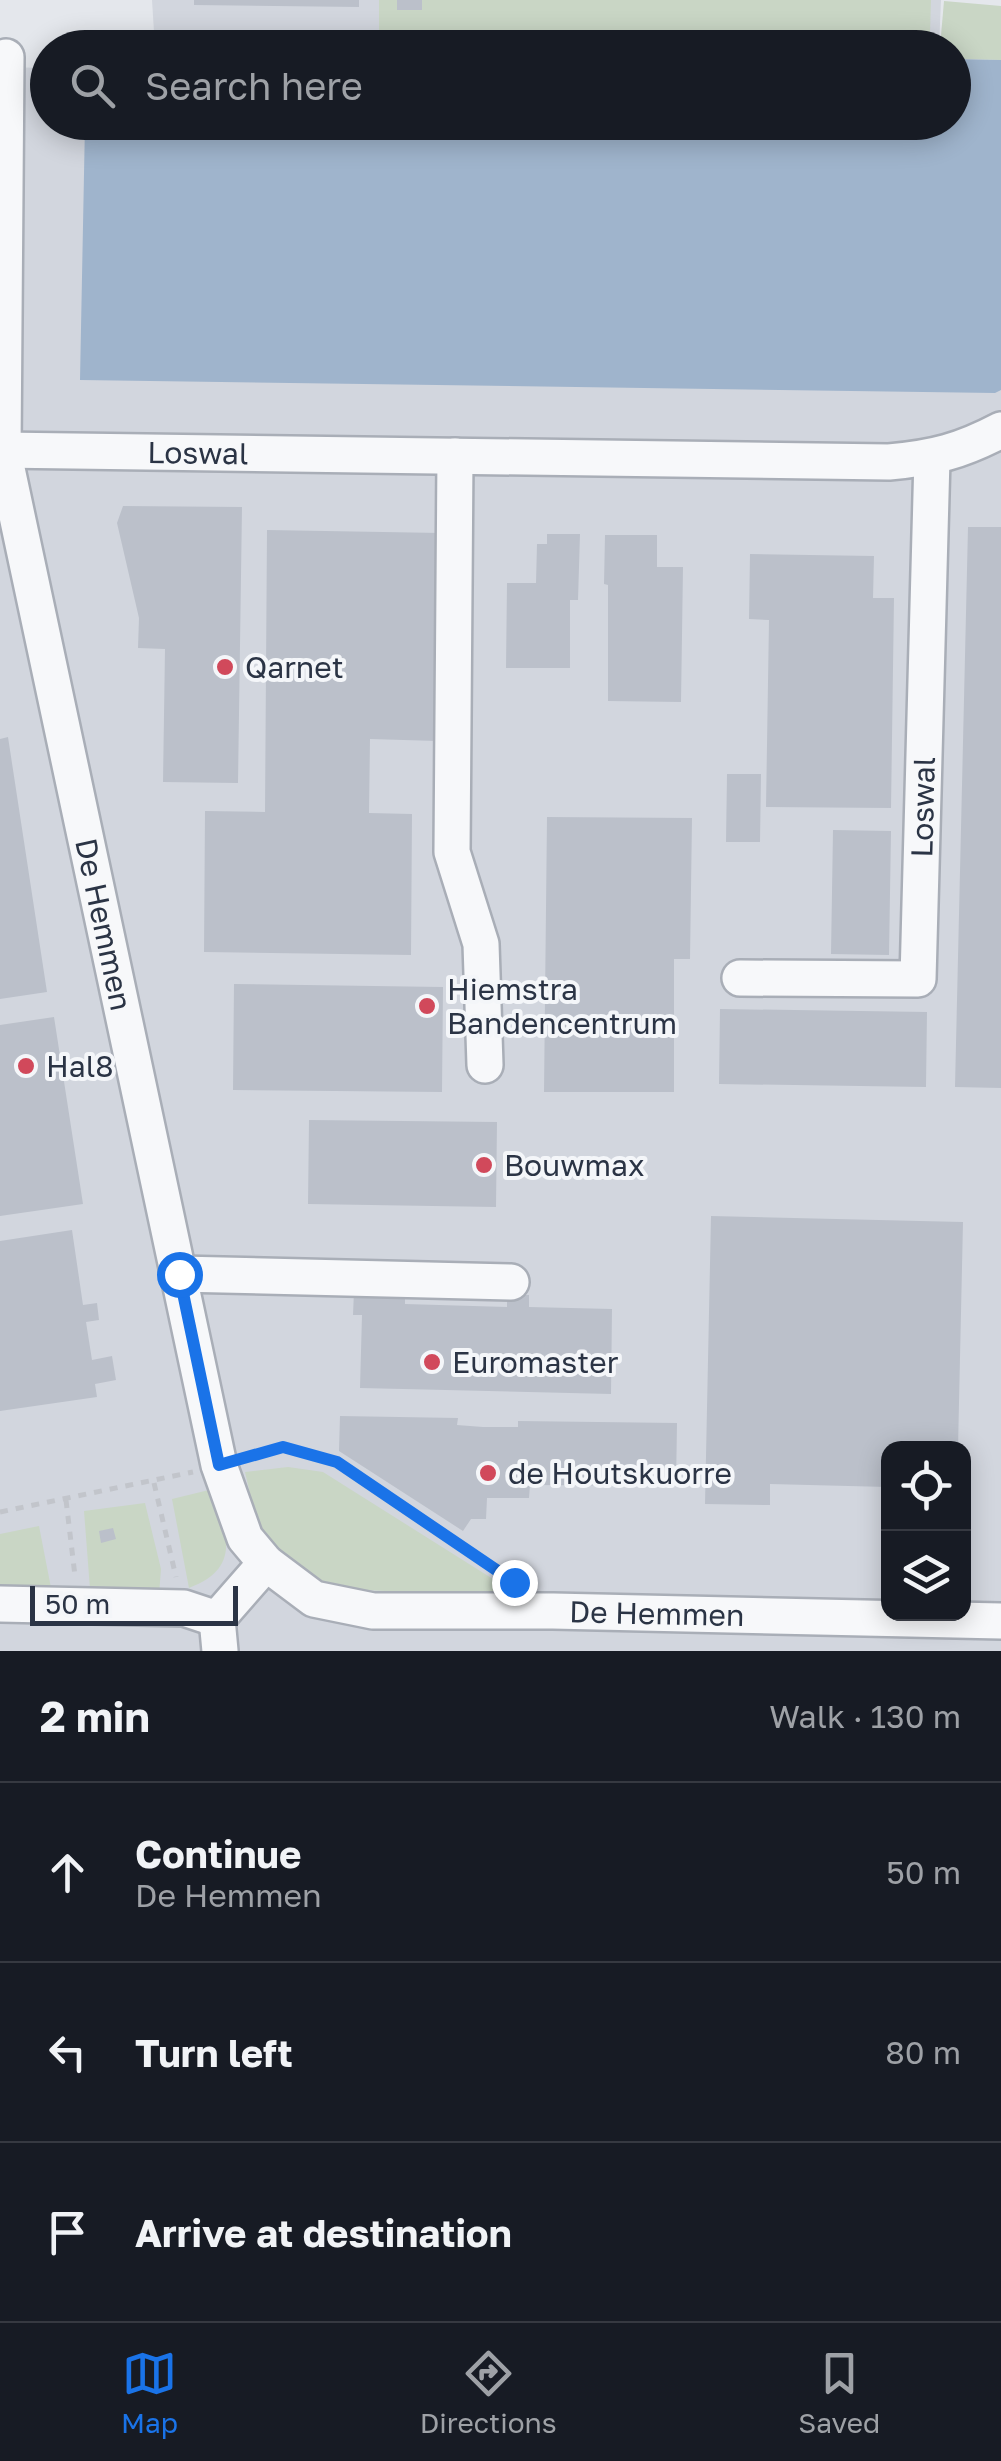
<!DOCTYPE html>
<html lang="en">
<head>
<meta charset="utf-8">
<style>
	body { margin:0; font-family:"Golos Text",sans-serif; background:#242831; color:#f1f3f6 }
	.controls { position:absolute; right:30px; bottom:30px; display:grid; overflow:hidden; border-radius:20px; box-shadow:0 5px 25px #0003 }
	.controls button { width:90px; height:90px; display:grid; place-items:center; padding:0; border:0; border-bottom:2px solid #363941; background:#171b24; color:#f1f3f6; font:50px sans-serif }
	.scale { position:absolute; left:30px; bottom:25px; width:208px; box-sizing:border-box; padding-left:10px; border:5px solid #2b3445; border-top:0; font-size:28px; line-height:35px; white-space:nowrap; color:#2b3445; -webkit-text-stroke:8px #f4f6f9; paint-order:stroke }
	.stop { position:absolute; width:30px; height:30px; margin:-22px; border:8px solid #1a73e8; border-radius:50%; background:#fff }
	.stop.end { background:#1a73e8; border-color:#fff; box-shadow:0 2px 10px #0008 }
	.list { margin:0; padding:0; list-style:none }
	h2 { display:flex; justify-content:space-between; align-items:center; height:130px; margin:0; padding:0 40px; font-size:42px }
	h2 small { font-size:32px; font-weight:400; color:#9ea1a6 }
	.list li { display:grid; grid-template-columns:65px 1fr auto; gap:30px; align-items:center; box-sizing:border-box; height:180px; padding:0 40px; border-top:2px solid #363941 }
	.list b { display:block; font-size:38px; white-space:nowrap }
	.list p { margin:0; font-size:32px; white-space:nowrap; color:#9ea1a6 }
	.list em { font-size:32px; font-style:normal; color:#9ea1a6 }
	.icon { flex:none; width:55px; height:55px; fill:none; stroke:currentColor; stroke-width:2; stroke-linecap:round; stroke-linejoin:round }
	.map { position:relative; flex:none; width:1001px; height:1651px; overflow:hidden }
	.search { position:absolute; background:#171b24; box-shadow:0 5px 25px #0003; left:30px; right:30px; top:30px; height:110px; display:flex; align-items:center; gap:25px; box-sizing:border-box; padding:0 35px; border-radius:55px; color:#9ea1a6; font-size:38px }
	.sheet { height:670px; background:#171b24 }
	nav { display:flex; justify-content:space-around; align-items:center; box-sizing:border-box; height:140px; border-top:2px solid #363941; background:#171b24; font-size:28px; color:#9ea1a6 }
	nav a { display:grid; justify-items:center; gap:5px }
	nav .on { color:#1a73e8 }
	.map>svg:first-child { display:block }
	.built { fill:#d2d6de; fill-rule:evenodd }
	.green { fill:#c9d6c5 }
	.water { fill:#9fb4cc }
	.building { fill:#bbc0ca }
	.lines { fill:none; stroke-linecap:round; stroke-linejoin:round }
	.minor-casing { stroke:#a9aeb7; stroke-width:40 }
	.path { stroke:#c2c5cb; stroke-width:5; stroke-dasharray:8 8; stroke-linecap:butt }
	.minor { stroke:#f7f8fa; stroke-width:35 }
	.route { stroke:#1a73e8; stroke-width:12 }
	.poi-dot { fill:#d1495b; stroke:#f4f6f9; stroke-width:4 }
	.labels { text-anchor:middle; dominant-baseline:central; stroke-width:8; stroke-linejoin:round; paint-order:stroke }
	.street-label { font-size:30px; fill:#2b3445; stroke:#f4f6f9 }
	.poi-label { font-size:30px; fill:#2b3445; stroke:#f4f6f9; text-anchor:start }
</style>
</head>
<body>
<div class="map">
<svg width="1001" height="1651" viewBox="0 0 1001 1651">
	<rect width="100%" height="100%" fill="#e4e7ec"/>
	<!-- built -->
	<path class="built" d="M152 0H941L939 47 155 48Z
		M0 67 47 68 48 122 97 123 1001 351V1651H0ZM888 1448H964V1614H888Z"/>
	<!-- green -->
	<path class="green" d="M379 0H931L930 34 379 30Z
		M944 1 1001 6V60L954 59V48L940 47Z
		M288 1467 323 1472 523 1598 325 1588 276 1552 256 1520 245 1472Z
		M213 1489C226 1532 243 1568 189 1588L172 1499Z
		M145 1503 161 1569 159 1595 90 1589 84 1511Z
		M39 1526 52 1593 0 1591V1534Z"/>
	<!-- water -->
	<path class="water" d="M954 59 1001 60V390L995 393 80 380 85 123 954 122Z"/>
	<!-- building -->
	<path class="building" d="M194 0H359V7L194 5Z
		M397 0H422V10H397Z
		M123 506 242 507 238 783 163 782 165 649 138 648 139 618 117 523Z
		M968 527H1001V1088L955 1087Z
		M267 530 441 533 437 741 370 739 369 813 412 814 411 955 204 952 205 811 265 812Z
		M547 534H580L578 600H570V668H506L507 583H536L537 544H547Z
		M605 535H657V567H683L681 702 608 701V585L604 584Z
		M750 554 874 556 873 598H894L891 808 766 807 769 620 749 619Z
		M8 737 47 992 0 999V739Z
		M727 774H761L760 842H726Z
		M547 817 692 818 690 959H674V1092H544Z
		M833 830 891 831 889 955 831 954Z
		M234 984 443 987 442 1092 233 1090Z
		M720 1009 927 1012 926 1087 719 1084Z
		M54 1017 83 1204 0 1216V1025Z
		M309 1120 497 1122 496 1207 308 1204Z
		M711 1216 963 1222 958 1448H888V1487L770 1484V1505L705 1504Z
		M72 1230 83 1305 97 1303 99 1320 86 1322 92 1360 112 1356 116 1380 95 1384 97 1397 0 1411V1241Z
		M354 1291 405 1292V1304L507 1307V1294L529 1295V1307L612 1309 611 1394 360 1388 362 1315H353Z
		M340 1416 458 1418 457 1425 483 1427H518V1421L677 1423 676 1486 530 1485 529 1498H487L486 1519H471L463 1531 339 1451Z
		M113 1528 116 1539 101 1543 99 1531Z"/>
	<g class="lines">
		<!-- minor casing -->
		<g class="minor-casing">
			<g id="minor">
				<path id="s1" d="M6 57 3 450 219 1465 245 1538 266 1563 314 1599 373 1611H553L1001 1621"/>
				<path id="s2" d="M0 450 889 462C934 458 961 451 1001 430"/>
				<path d="M455 456 452 852 481 944 485 1065"/>
				<path id="s3" d="M740 978 918 979 932 458"/>
				<path d="M179 1274 511 1282"/>
				<path d="M0 1604 184 1608 217 1619 266 1563"/>
				<path d="M217 1619 220 1651"/>
			</g>
		</g>
		<!-- path -->
		<path class="path" d="M247 1457 283 1447 337 1462 511 1580
			M154 1483 176 1577
			M66 1500 75 1576
			M0 1512 193 1472"/>
		<!-- minor -->
		<use href="#minor" class="minor"/>
	</g>
	<g class="lines">
		<!-- route -->
		<path class="route" d="M179 1274 219 1465 283 1447 337 1462 514 1582"/>
	</g>
	<!-- markers -->
	<g class="poi-dot">
		<circle cx="225" cy="667" r="10"/>
		<circle cx="427" cy="1006" r="10"/>
		<circle cx="26" cy="1066" r="10"/>
		<circle cx="484" cy="1165" r="10"/>
		<circle cx="432" cy="1362" r="10"/>
		<circle cx="488" cy="1473" r="10"/>
	</g>
	<g class="labels">
		<!-- street labels -->
		<g class="street-label">
			<text stroke="none"><textPath href="#s2" startOffset="198">Loswal</textPath></text>
			<text stroke="none"><textPath href="#s3" startOffset="350">Loswal</textPath></text>
			<text stroke="none"><textPath href="#s1" startOffset="878">De Hemmen</textPath></text>
			<text stroke="none"><textPath href="#s1" startOffset="1945">De Hemmen</textPath></text>
		</g>
		<!-- poi labels -->
		<g class="poi-label">
			<text x="245" y="667">Qarnet</text>
			<text x="447" y="989">Hiemstra<tspan x="447" dy="34">Bandencentrum</tspan></text>
			<text x="46" y="1066">Hal8</text>
			<text x="504" y="1165">Bouwmax</text>
			<text x="452" y="1362">Euromaster</text>
			<text x="508" y="1473">de Houtskuorre</text>
		</g>
	</g>
</svg>
<div class="controls">
<button><svg class="icon" aria-label="locate" viewBox="0 0 24 24"><circle cx="12" cy="12" r="6"/><path d="M12 2v4M12 18v4M2 12h4M18 12h4"/></svg></button>
<button><svg class="icon" aria-label="layers" viewBox="0 0 24 24"><path d="M12 4l9 5-9 5-9-5zM3 14l9 5 9-5"/></svg></button>
</div>
<div class="scale">50 m</div>
<div class="stop" style="left:179px;top:1274px"></div>
<div class="stop end" style="left:514px;top:1582px"></div>
<div class="search"><svg class="icon" aria-label="search" viewBox="0 0 24 24"><circle cx="10" cy="10" r="6"/><path d="M15 15l6 6"/></svg>Search here</div>
</div>
<section class="sheet">
<h2>2 min<small>Walk · 130 m</small></h2>
<ul class="list">
<li><svg class="icon" aria-label="ahead" viewBox="0 0 24 24"><path d="M12 20V5M6 11l6-6 6 6"/></svg><div><b>Continue</b><p>De Hemmen</p></div><em>50 m</em></li>
<li><svg class="icon" aria-label="left" viewBox="0 0 24 24"><path d="M17 20v-9H6M10 6l-5 5 5 5"/></svg><div><b>Turn left</b></div><em>80 m</em></li>
<li><svg class="icon" aria-label="arrive" viewBox="0 0 24 24"><path d="M6 21V4h12l-3 4 3 4H6"/></svg><div><b>Arrive at destination</b></div></li>
</ul>
</section>
<nav>
<a class="on"><svg class="icon" aria-label="map" viewBox="0 0 24 24"><path d="M3 6l6-2 6 2 6-2v14l-6 2-6-2-6 2zM9 4v14M15 6v14"/></svg>Map</a>
<a><svg class="icon" aria-label="directions" viewBox="0 0 24 24"><path d="M12 3l9 9-9 9-9-9zM9 14v-3h6M13 9l2 2-2 2"/></svg>Directions</a>
<a><svg class="icon" aria-label="saved" viewBox="0 0 24 24"><path d="M7 4h10v16l-5-4-5 4z"/></svg>Saved</a>
</nav>
</body>
</html>
